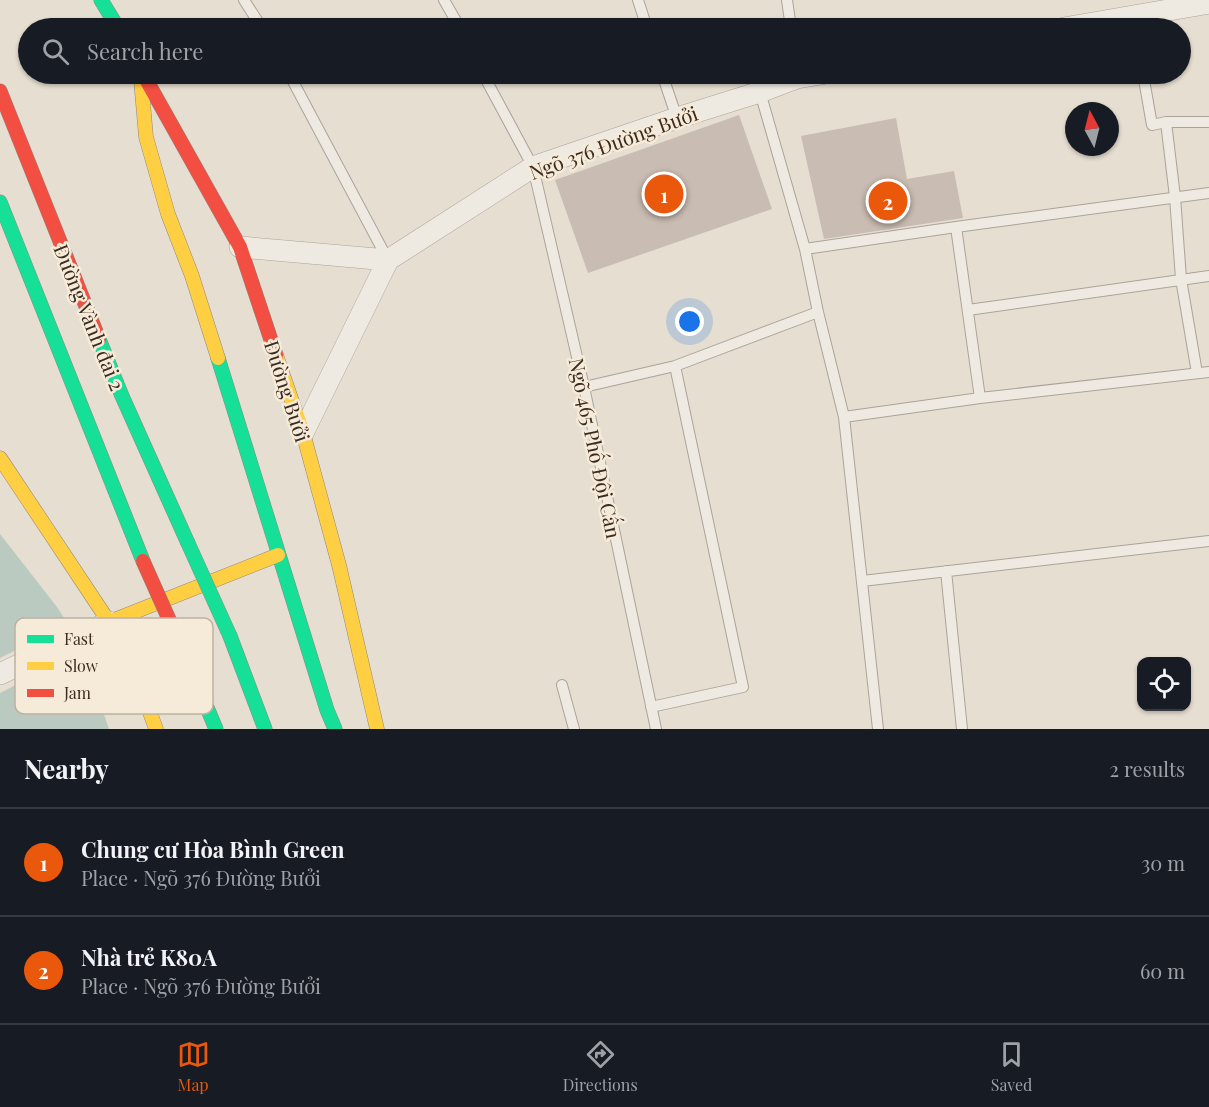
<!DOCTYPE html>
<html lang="en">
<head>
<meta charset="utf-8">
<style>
	body { margin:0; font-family:"Playfair Display",serif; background:#20242c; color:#f1f3f6 }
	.controls { position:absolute; right:18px; bottom:18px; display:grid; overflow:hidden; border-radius:12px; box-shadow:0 2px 4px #0004 }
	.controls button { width:54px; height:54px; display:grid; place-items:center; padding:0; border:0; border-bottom:2px solid #363941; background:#171b24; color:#f1f3f6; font:30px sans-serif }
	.compass { position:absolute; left:1065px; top:102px; width:54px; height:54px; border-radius:50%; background:#171b24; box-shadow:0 2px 4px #0004; rotate:353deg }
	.you { position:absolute; left:690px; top:322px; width:21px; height:21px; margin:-15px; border:4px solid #fff; border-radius:50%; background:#1a73e8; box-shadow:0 0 0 9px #1a73e833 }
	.badge { display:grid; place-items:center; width:39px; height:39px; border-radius:50%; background:#ea580c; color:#fff; font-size:20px; font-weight:700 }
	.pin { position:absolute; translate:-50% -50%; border:3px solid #fff; box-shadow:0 2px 6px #0006 }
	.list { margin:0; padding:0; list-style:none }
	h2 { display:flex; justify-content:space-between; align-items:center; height:78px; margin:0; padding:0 24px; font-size:26px }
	h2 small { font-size:20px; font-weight:400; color:#9ea1a6 }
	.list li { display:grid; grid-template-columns:39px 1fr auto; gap:18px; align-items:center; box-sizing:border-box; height:108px; padding:0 24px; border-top:2px solid #363941 }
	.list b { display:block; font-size:22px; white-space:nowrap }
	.list p { margin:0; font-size:20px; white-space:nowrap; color:#9ea1a6 }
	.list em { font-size:20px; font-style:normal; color:#9ea1a6 }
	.icon { flex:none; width:33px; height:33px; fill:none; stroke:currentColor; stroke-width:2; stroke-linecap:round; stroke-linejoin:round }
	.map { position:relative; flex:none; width:1209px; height:729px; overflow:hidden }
	.search { position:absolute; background:#171b24; box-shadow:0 2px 4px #0004; left:18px; right:18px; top:18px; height:66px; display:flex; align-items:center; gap:15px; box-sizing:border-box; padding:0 21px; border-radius:33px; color:#9ea1a6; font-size:22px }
	.sheet { height:294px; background:#171b24 }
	nav { display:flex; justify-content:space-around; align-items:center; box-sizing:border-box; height:84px; border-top:2px solid #363941; background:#171b24; font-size:16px; color:#9ea1a6 }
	nav a { display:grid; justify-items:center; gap:3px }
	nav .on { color:#ea580c }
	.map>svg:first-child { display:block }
	.water { fill:#bbcac0 }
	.pier { fill:#e6ded1 }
	.building { fill:#c9bcb2 }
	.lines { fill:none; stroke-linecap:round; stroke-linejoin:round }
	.lane-casing { stroke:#aba399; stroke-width:12 }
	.street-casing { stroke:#aba399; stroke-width:22 }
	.fast-casing { stroke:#918980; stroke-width:15 }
	.slow-casing { stroke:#918980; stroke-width:15 }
	.jam-casing { stroke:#918980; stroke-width:15 }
	.lane { stroke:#eeeae2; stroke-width:10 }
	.street { stroke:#eeeae2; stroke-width:21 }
	.fast { stroke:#16e098; stroke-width:14 }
	.slow { stroke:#ffcf43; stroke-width:14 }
	.jam { stroke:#f24e42; stroke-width:14 }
	.fast-bridge-casing { stroke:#918980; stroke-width:15; stroke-linecap:butt }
	.jam-bridge-casing { stroke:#918980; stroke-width:15; stroke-linecap:butt }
	.fast-bridge { stroke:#16e098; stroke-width:14 }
	.jam-bridge { stroke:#f24e42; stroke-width:14 }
	.labels { text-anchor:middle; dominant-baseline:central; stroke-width:5; stroke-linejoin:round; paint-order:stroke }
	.street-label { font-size:20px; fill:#3b2b21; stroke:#f6ebd8 }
	.key { fill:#f6ebd8; stroke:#beb1a1; stroke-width:1.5 }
	.key-label { font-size:16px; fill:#3b2b21 }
</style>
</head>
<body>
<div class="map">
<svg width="1209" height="729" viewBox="0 0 1209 729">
	<rect width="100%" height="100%" fill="#e6ded1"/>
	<!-- water -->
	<path class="water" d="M0 534 57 607 68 624 82 651 109 729H0Z"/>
	<!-- pier -->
	<path class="pier" d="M68 624 82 651 0 693V658Z"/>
	<!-- building -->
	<path class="building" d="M739 115 772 209 588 273 555 180Z
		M896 118 907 179 954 171 963 218 824 239 801 136Z"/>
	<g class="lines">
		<!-- lane casing -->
		<g class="lane-casing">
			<path id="lane" d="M244 0 262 28
				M444 0 460 28
				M638 0 647 28
				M787 0 791 28
				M289 74 388 260
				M483 74 533 167 584 387 656 729
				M662 74 677 118
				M1143 74 1152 125 1166 122
				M760 92 805 249 818 312 844 417 980 398 1209 372
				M956 227 980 398
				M805 249 956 227 1209 193
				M968 310 1209 276
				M1197 373 1181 279 1175 197 1166 122H1209
				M584 387 675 366
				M844 417 878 729
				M946 571 962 729
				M862 581 1209 541
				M562 685 574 729
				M651 707 743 687 675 366 818 312"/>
		</g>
		<!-- street casing -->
		<g class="street-casing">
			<path id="street" d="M1064 28 1209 3
				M240 247 388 260
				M303 433 388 260 533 167 677 118 760 92 797 78 821 74
				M0 674 109 622"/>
		</g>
		<!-- fast casing -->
		<g class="fast-casing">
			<path id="fast" d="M101 0 118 28
				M0 202 143 561
				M99 339 122 396 187 541
				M218 358 327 710 335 729
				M230 636 265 729
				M184 653 216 729"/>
		</g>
		<!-- slow casing -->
		<g class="slow-casing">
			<path id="slow" d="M141 80 146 137 168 214 192 276 218 358
				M276 355 303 433 339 565 377 729
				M0 458 109 622 144 696 156 729
				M109 622 278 555"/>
		</g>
		<!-- jam casing -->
		<g class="jam-casing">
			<path id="jam" d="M143 74 240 247 276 355
				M0 91 99 339"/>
		</g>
		<!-- lane -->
		<use href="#lane" class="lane"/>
		<!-- street -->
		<use href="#street" class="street"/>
		<!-- fast -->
		<use href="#fast" class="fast"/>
		<!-- slow -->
		<use href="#slow" class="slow"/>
		<!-- jam -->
		<use href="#jam" class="jam"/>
		<!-- fast-bridge casing -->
		<g class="fast-bridge-casing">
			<path id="fast-bridge" d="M187 541 230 636"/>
		</g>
		<!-- jam-bridge casing -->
		<g class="jam-bridge-casing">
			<path id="jam-bridge" d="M143 561 184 653"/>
		</g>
		<!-- fast-bridge -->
		<use href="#fast-bridge" class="fast-bridge"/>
		<!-- jam-bridge -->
		<use href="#jam-bridge" class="jam-bridge"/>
	</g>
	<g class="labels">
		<!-- street labels -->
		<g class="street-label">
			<text transform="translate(613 142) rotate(-20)">Ngõ 376 Đường Bưởi</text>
			<text transform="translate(90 317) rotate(68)">Đường Vành đai 2</text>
			<text transform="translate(288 391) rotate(72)">Đường Bưởi</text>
			<text transform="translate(596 448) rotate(78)">Ngõ 465 Phố Đội Cấn</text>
		</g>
	</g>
	<!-- legend -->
	<rect x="15" y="618" width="198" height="96" rx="9" class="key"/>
	<rect x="27" y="635" width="27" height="8" fill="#16e098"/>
	<rect x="27" y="662" width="27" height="8" fill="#ffcf43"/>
	<rect x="27" y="689" width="27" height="8" fill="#f24e42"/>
	<g class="key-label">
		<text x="64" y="645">Fast</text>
		<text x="64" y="672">Slow</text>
		<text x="64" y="699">Jam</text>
	</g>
</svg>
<div class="controls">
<button><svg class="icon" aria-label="locate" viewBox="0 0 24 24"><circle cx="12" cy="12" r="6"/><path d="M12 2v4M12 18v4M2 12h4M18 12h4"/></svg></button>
</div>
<svg class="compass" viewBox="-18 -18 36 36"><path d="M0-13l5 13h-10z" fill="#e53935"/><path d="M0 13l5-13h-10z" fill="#9ea1a6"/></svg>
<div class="you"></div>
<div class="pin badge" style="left:664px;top:194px">1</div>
<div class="pin badge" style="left:888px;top:201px">2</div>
<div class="search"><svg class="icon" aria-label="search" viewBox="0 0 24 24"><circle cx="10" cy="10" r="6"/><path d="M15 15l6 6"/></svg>Search here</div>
</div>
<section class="sheet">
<h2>Nearby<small>2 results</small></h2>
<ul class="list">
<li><span class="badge">1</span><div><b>Chung cư Hòa Bình Green</b><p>Place · Ngõ 376 Đường Bưởi</p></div><em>30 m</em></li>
<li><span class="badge">2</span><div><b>Nhà trẻ K80A</b><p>Place · Ngõ 376 Đường Bưởi</p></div><em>60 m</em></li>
</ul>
</section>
<nav>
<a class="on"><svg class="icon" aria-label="map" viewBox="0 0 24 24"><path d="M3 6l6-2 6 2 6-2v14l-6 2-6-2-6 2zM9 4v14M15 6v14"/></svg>Map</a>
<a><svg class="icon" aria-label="directions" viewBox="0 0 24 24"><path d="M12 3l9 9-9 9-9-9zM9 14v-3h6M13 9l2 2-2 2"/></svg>Directions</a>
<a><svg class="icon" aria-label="saved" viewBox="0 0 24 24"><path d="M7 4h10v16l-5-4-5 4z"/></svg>Saved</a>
</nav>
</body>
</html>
